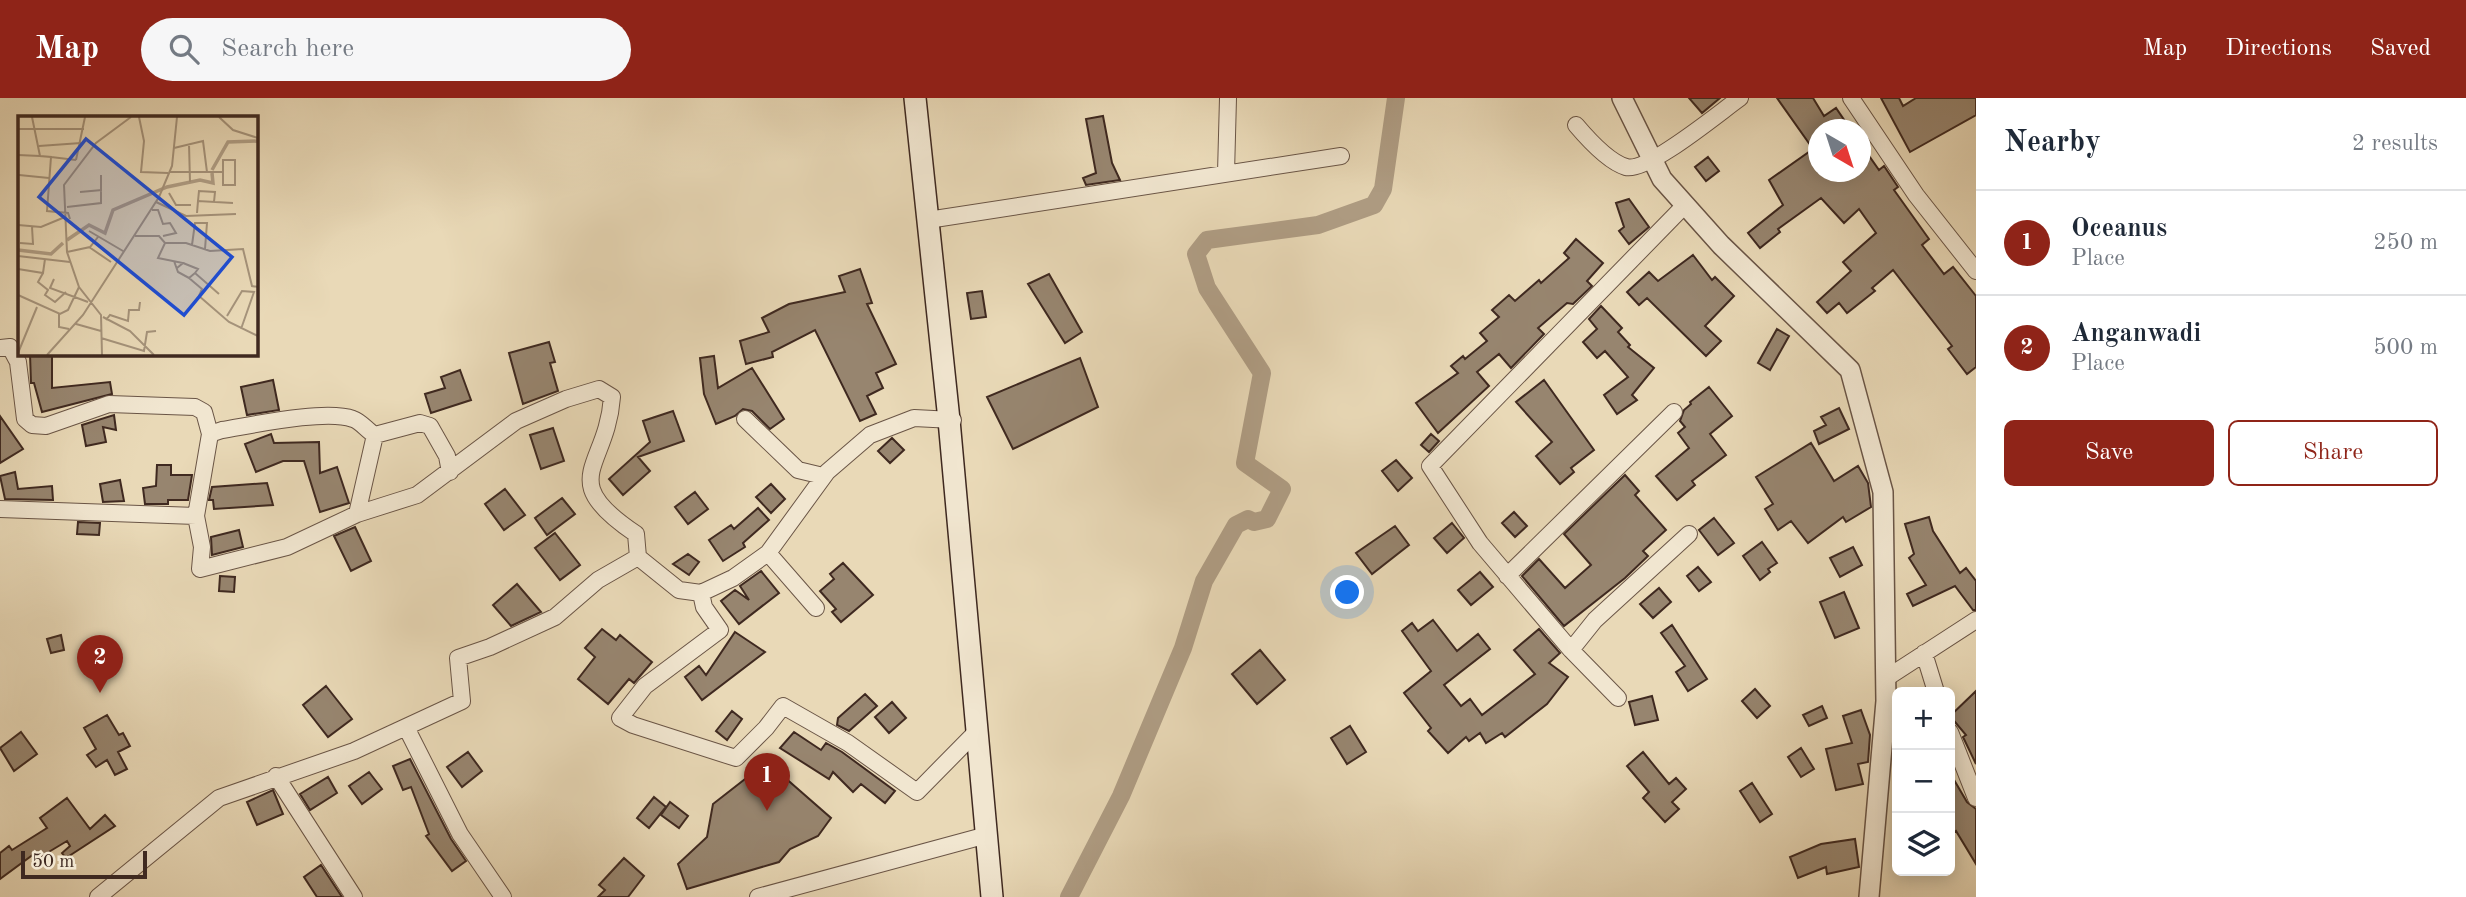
<!DOCTYPE html>
<html lang="en">
<head>
<meta charset="utf-8">
<style>
	body { margin:0; font-family:"Old Standard TT",serif; background:#f6f6f7; color:#1f2937 }
	.controls { position:absolute; right:21px; bottom:21px; display:grid; overflow:hidden; border-radius:10px; box-shadow:0 4px 18px #0003 }
	.controls button { width:63px; height:63px; display:grid; place-items:center; padding:0; border:0; border-bottom:2px solid #e0e1e3; background:#fff; color:#1f2937; font:35px sans-serif }
	.compass { position:absolute; left:1808px; top:21px; width:63px; height:63px; border-radius:50%; background:#fff; box-shadow:0 4px 18px #0003; rotate:141deg }
	.scale { position:absolute; left:21px; bottom:18px; width:126px; box-sizing:border-box; padding-left:7px; border:4px solid #3f2920; border-top:0; font-size:19px; line-height:24px; white-space:nowrap; color:#3f2920; -webkit-text-stroke:5px #f1e6d0; paint-order:stroke }
	.you { position:absolute; left:1348px; top:495px; width:24px; height:24px; margin:-18px; border:5px solid #fff; border-radius:50%; background:#1a73e8; box-shadow:0 0 0 10px #1a73e833 }
	.badge { display:grid; place-items:center; width:46px; height:46px; border-radius:50%; background:#8f2418; color:#fff; font-size:23px; font-weight:700 }
	.pin { position:absolute; translate:-50% -58px; filter:drop-shadow(0 2px 4px #0008) }
	.pin::after { content:''; position:absolute; top:37px; width:24px; height:21px; background:inherit; clip-path:polygon(0 0,100% 0,50% 100%) }
	.list { margin:0; padding:0; list-style:none }
	h2 { display:flex; justify-content:space-between; align-items:center; height:91px; margin:0; padding:0 28px; font-size:30px }
	h2 small { font-size:23px; font-weight:400; color:#747a83 }
	.list li { display:grid; grid-template-columns:46px 1fr auto; gap:21px; align-items:center; box-sizing:border-box; height:105px; padding:0 28px; border-top:2px solid #e0e1e3 }
	.list b { display:block; font-size:26px; white-space:nowrap }
	.list p { margin:0; font-size:23px; white-space:nowrap; color:#747a83 }
	.list em { font-size:23px; font-style:normal; color:#747a83 }
	.actions { display:flex; gap:14px; padding:21px 28px }
	.actions a { flex:1; padding:16px 0; border:2px solid #8f2418; border-radius:10px; text-align:center; font-size:24px; color:#8f2418 }
	.actions .main { background:#8f2418; color:#fff }
	.icon { flex:none; width:38px; height:38px; fill:none; stroke:currentColor; stroke-width:2; stroke-linecap:round; stroke-linejoin:round }
	.map { position:relative; flex:none; width:1976px; height:799px; overflow:hidden }
	header { display:flex; align-items:center; gap:42px; box-sizing:border-box; height:98px; padding:0 35px; background:#8f2418; color:#fff }
	header strong { font-size:33px }
	nav { display:flex; gap:38px; margin-inline-start:auto; font-size:24px }
	.search { width:490px; height:63px; background:#f6f6f7; display:flex; align-items:center; gap:18px; box-sizing:border-box; padding:0 24px; border-radius:38px; color:#747a83; font-size:26px }
	main { display:flex }
	aside { flex:1; background:#fff }
	.map>svg:first-child { display:block }
	.lines { fill:none; stroke-linecap:round; stroke-linejoin:round }
	.canal { stroke:#af9d84; stroke-width:18 }
	.building { fill:#97856f; stroke:#3f2920; stroke-width:2 }
	.minor-casing { stroke:#6a5546; stroke-width:18 }
	.tertiary-casing { stroke:#6a5546; stroke-width:22 }
	.secondary-casing { stroke:#3f2920; stroke-width:24 }
	.minor { stroke:#f1e6d0; stroke-width:16 }
	.tertiary { stroke:#f1e6d0; stroke-width:19 }
	.secondary { stroke:#f1e6d0; stroke-width:21 }
	.inset-river { fill:none; stroke:#af9d84; stroke-width:3.5 }
	.inset-road { fill:none; stroke:#a5937b; stroke-width:2 }
	.view { fill:#1d4ed8; fill-opacity:0.15; stroke:#1d4ed8; stroke-width:3.5 }
	.inset-edge { fill:none; stroke:#3f2920; stroke-width:3.5 }
</style>
</head>
<body>
<header>
<strong>Map</strong>
<div class="search"><svg class="icon" aria-label="search" viewBox="0 0 24 24"><circle cx="10" cy="10" r="6"/><path d="M15 15l6 6"/></svg>Search here</div>
<nav><a>Map</a><a>Directions</a><a>Saved</a></nav>
</header>
<main>
<div class="map">
<svg width="1976" height="799" viewBox="0 0 1976 799">
	<rect width="100%" height="100%" fill="#e9d9b7"/>
	<filter id="stains"><feTurbulence type="fractalNoise" baseFrequency=".00286" numOctaves="4"/><feColorMatrix values="0 0 0 0 .2 0 0 0 0 .09 0 0 0 0 .02 0 0 0 .5 -.17"/></filter>
	<radialGradient id="worn" r=".72"><stop offset=".6" stop-color="#630" stop-opacity="0"/><stop offset="1" stop-color="#630" stop-opacity=".3"/></radialGradient>
	<g class="lines">
		<!-- canal -->
		<path class="canal" d="M1069 799 1121 698 1183 550 1204 483 1236 427 1248 421 1254 424 1267 421 1282 391 1245 365 1262 275 1207 190 1196 156 1207 142 1318 127 1374 107 1383 91 1396 0"/>
	</g>
	<!-- building -->
	<path class="building" d="M1689 0H1720L1702 15Z
		M1777 0H1813L1824 18 1836 10 1851 32H1818V74H1860V45L1879 72 1884 68 1898 89 1894 92 1929 141 1922 147 1944 176 1953 169 1976 198V269L1967 276 1948 251 1952 248 1893 172 1872 190 1875 193 1847 215 1839 205 1827 215 1817 204 1851 173 1843 164 1876 135 1859 111 1844 125 1821 100 1778 131 1780 134 1760 150 1748 135 1783 107 1769 82 1813 51Z
		M1881 0H1899L1903 8 1916 0H1976V17L1910 54Z
		M1103 18 1112 65 1120 82 1086 87 1083 80 1096 75 1086 21Z
		M1708 59 1719 73 1706 83 1695 69Z
		M1629 101 1649 129 1629 146 1619 133 1624 129 1616 105Z
		M1576 141 1603 165 1587 183 1592 188 1573 206 1567 205 1538 230 1544 236 1511 270 1499 256 1477 274 1489 288 1438 335 1416 305 1458 275 1451 268 1463 258 1465 261 1487 243 1480 235 1499 219 1492 212 1509 197 1515 203 1539 182 1541 185 1569 160 1564 155Z
		M1693 157 1712 182 1715 179 1734 198 1705 228 1721 243 1706 258 1647 200 1639 207 1627 194 1649 174 1658 183Z
		M860 171 872 205 867 206 896 266 876 275 883 290 867 298 876 316 860 323 815 232 772 254 773 259 746 266 740 243 769 234 762 220 789 206 845 194 839 178Z
		M1049 176 1082 234 1065 245 1028 186Z
		M982 193 986 219 971 221 967 195Z
		M1601 208 1622 230 1618 234 1630 247 1628 249 1654 270 1632 297 1637 302 1617 316 1604 297 1628 279 1605 253 1597 260 1583 244 1597 231 1589 221Z
		M1777 231 1789 238 1770 272 1758 265Z
		M549 244 555 264 550 265 558 293 523 306 509 255Z
		M30 256H52V290L110 284 112 296 42 314 34 285H31Z
		M714 258 718 290 752 270 784 321 770 331 752 313 743 311 735 318 716 326 704 296 700 260Z
		M1080 260 1098 309 1013 351 987 299Z
		M460 272 471 302 431 315 425 296 445 290 441 279Z
		M273 282 279 312 247 317 241 289Z
		M1544 282 1594 352 1571 370 1574 374 1560 386 1536 358 1552 344 1516 304Z
		M1709 289 1732 318 1710 336 1726 357 1692 383 1695 387 1677 402 1656 378 1689 350 1678 335 1685 329 1680 323 1684 312 1691 306 1690 304Z
		M1839 310 1849 331 1819 346 1814 333 1826 327 1821 319Z
		M673 313 684 343 638 359 650 373 623 397 609 381 650 344 643 323Z
		M114 317 116 332 103 329 106 344 86 348 82 327Z
		M0 318 23 351 0 365Z
		M553 330 564 363 541 371 530 337Z
		M271 336 274 345 319 344 320 375 337 369 349 405 320 414 304 363H283L256 374 245 346Z
		M1431 336 1439 343 1429 354 1421 347Z
		M892 340 904 352 890 365 878 353Z
		M1811 345 1834 383 1858 368 1868 385 1871 409 1846 424 1843 419 1808 445 1791 423 1778 432 1765 411 1773 406 1756 379Z
		M1396 362 1412 380 1398 393 1382 373Z
		M157 367H171V377H192L188 402H168V406H145L143 390 156 388Z
		M15 374 18 391 52 388 53 402 5 401 0 378Z
		M1625 377 1639 393 1635 397 1666 432 1643 453 1648 458 1625 480 1564 528 1522 478 1539 461 1565 490 1591 467 1564 436Z
		M120 382 124 403 103 404 100 386Z
		M267 385 273 407 214 411 213 402H209L212 389Z
		M771 386 785 401 771 415 756 399Z
		M505 391 525 417 504 432 485 406Z
		M695 394 708 411 688 426 675 409Z
		M562 400 575 416 547 437 535 420Z
		M758 410 769 422 743 445 745 449 723 463 709 442 731 427 734 431Z
		M1514 414 1527 428 1515 439 1502 425Z
		M1929 419 1933 433 1960 475 1966 470 1976 483V512H1973L1955 488 1913 508 1907 496 1926 487 1909 460 1914 456 1905 426Z
		M1714 420 1734 445 1718 457 1699 432Z
		M78 424 100 425 99 437 77 436Z
		M1452 425 1464 440 1447 455 1434 440Z
		M1395 428 1409 447 1372 476 1356 455Z
		M355 429 371 463 351 473 334 438Z
		M239 432 243 449 212 457 211 439Z
		M555 435 580 467 560 482 535 450Z
		M1762 444 1777 465 1768 471 1770 474 1760 482 1743 458Z
		M1853 449 1862 467 1840 479 1830 460Z
		M688 456 699 464 689 477 673 466Z
		M843 465 873 497 841 524 832 514 836 511 820 493 834 481 830 476Z
		M1698 469 1711 484 1699 493 1687 478Z
		M761 473 779 495 739 526 721 503 735 492 749 502 740 488Z
		M1480 474 1493 489 1471 507 1458 492Z
		M220 478 235 479 234 494 219 493Z
		M517 486 541 514 511 528 493 507Z
		M1659 490 1671 504 1653 520 1640 506Z
		M1844 494 1859 530 1835 540 1820 504Z
		M1433 522 1457 553 1478 536 1490 551 1444 587 1461 608 1470 601 1482 617 1535 576 1514 552 1539 531 1560 555 1549 565 1568 579 1547 606 1505 639 1502 635 1486 645 1480 635 1469 643 1466 639 1448 655 1428 633 1431 630 1404 595 1431 573 1402 533 1412 525 1418 533Z
		M1672 527 1707 581 1688 593 1676 574 1685 568 1661 535Z
		M602 531 616 542 620 537 652 564 634 585 629 581 608 606 578 581 595 559 585 550Z
		M735 534 765 554 702 602 685 579 699 568 706 577Z
		M61 537 64 552 51 555 47 541Z
		M1260 552 1285 582 1257 606 1232 576Z
		M326 588 352 621 328 639 303 607Z
		M1755 591 1770 608 1757 620 1742 603Z
		M1976 593V666L1963 639 1966 637 1950 618Z
		M865 596 877 608 849 633 837 627 838 620Z
		M1652 598 1658 622 1635 627 1629 604Z
		M892 604 906 620 889 635 875 619Z
		M1822 608 1827 620 1809 628 1803 617Z
		M1861 612 1870 637 1868 664 1858 666 1863 686 1836 692 1826 651 1852 645 1843 618Z
		M732 613 742 621 727 642 716 633Z
		M107 617 119 637 123 635 130 648 118 654 127 671 115 677 107 662 96 669 87 657 96 651 84 630Z
		M1350 628 1366 654 1347 666 1331 640Z
		M21 634 37 656 14 673 0 650Z
		M794 634 821 652 826 645 842 654 895 693 885 705 861 686 853 694 833 674 829 681 780 650Z
		M1801 650 1814 671 1801 679 1788 659Z
		M468 654 482 673 462 689 447 669Z
		M1643 654 1669 686 1676 680 1686 691 1672 704 1679 711 1665 724 1643 700 1649 694 1627 668Z
		M410 661 451 741 466 763 452 773 426 738 429 736 411 689 403 692 393 668Z
		M767 664 831 720 818 738 790 751 779 764 687 791 678 766 707 739 713 706Z
		M369 674 382 691 362 706 349 688Z
		M1950 675 1967 704 1976 711V766L1956 733 1950 737Z
		M328 679 337 695 310 712 300 696Z
		M1752 685 1772 716 1760 724 1740 693Z
		M273 692 283 716 257 727 247 704Z
		M654 699 666 709 649 730 637 720Z
		M67 700 90 731 105 717 115 728 66 760 62 755 70 748 67 743 37 761 34 756 0 781V755L9 748 12 752 47 730 40 720Z
		M670 704 688 718 679 730 661 717Z
		M1855 741 1859 769 1827 776 1826 769 1798 780 1790 759 1821 746Z
		M624 760 644 778 628 799H598L605 792 599 787Z
		M321 767 342 799H317L304 779Z"/>
	<g class="lines">
		<!-- minor casing -->
		<g class="minor-casing">
			<path id="minor" d="M1851 0 1916 97 1976 173
				M1576 27C1587 40 1609 64 1626 69 1647 75 1720 14 1740 0
				M1226 75 1228 0
				M928 122 1341 58
				M0 250 10 249 18 264 25 321 32 327 46 328 109 306 195 309 204 314 210 336
				M745 321 798 372 823 378
				M375 337 357 416 417 397 516 323 566 301 599 291 612 299C607 371 554 381 636 436L638 459
				M0 411 196 418 210 336 222 332C253 327 326 311 353 321 362 324 367 333 375 337L420 325 430 328 447 358 450 374
				M196 418 202 449 200 471 287 449 357 416
				M768 455 816 510
				M1507 478 1674 314
				M701 495 704 509 720 532 645 588 620 620 633 627 736 660 766 630 783 608 848 645 917 694 978 632
				M1571 552 1595 522 1689 436
				M1924 555 1936 594
				M1885 581 1976 522
				M1618 600 1571 552 1480 445 1430 368 1685 107
				M407 631 460 736 503 799
				M1950 634 1976 700
				M276 678 354 799
				M98 799 219 700 354 653 462 603 458 560 490 549 555 519 598 482 638 459 679 492 701 495 733 480 768 455 827 374 870 337 914 320 953 322
				M758 799 987 737"/>
		</g>
		<!-- tertiary casing -->
		<g class="tertiary-casing">
			<path id="tertiary" d="M1622 0 1662 81 1721 147 1850 272 1883 394 1886 603 1869 799"/>
		</g>
		<!-- secondary casing -->
		<g class="secondary-casing">
			<path id="secondary" d="M915 0 949 322 992 799"/>
		</g>
		<!-- minor -->
		<use href="#minor" class="minor"/>
		<!-- tertiary -->
		<use href="#tertiary" class="tertiary"/>
		<!-- secondary -->
		<use href="#secondary" class="secondary"/>
	</g>
	<!-- overview -->
	<g transform="translate(18 18)">
		<rect width="240" height="240" fill="#e9d9b7"/>
		<path class="inset-river" d="M194 54 210 26 240 25M49 124 71 109 87 117 95 94 149 71 182 64 195 67 194 57M0 134 33 138 45 127"/>
		<path class="inset-road" d="M14 1 22 40 33 41 29 95 50 97 52 103M121 1 126 25 123 56 150 57M201 1 215 14 240 22M0 13H66M171 28 172 66M21 30 63 27M0 39 22 40M33 41 58 44M58 44 67 1M152 56H189L185 25 156 32M189 56H205V44H217V69H205V56M1 59 31 62M62 76 84 74M151 77 158 89H173M180 85 181 75 197 76 196 86M138 86 168 100 218 98M49 91 83 87V59M134 94H140L145 108 152 107 158 117 145 120M179 97 180 85 215 87M0 109 23 111 47 101M71 115 105 135M117 120H141L147 127H168L192 135 225 133 234 170 240 171M2 127 15 128 14 111M147 127 140 142 165 147 159 152M174 129 177 107H189L187 133M71 131 93 146M49 136 72 131 80 121M0 140 52 146M156 145 160 156 171 162 177 157 201 178M165 147 180 153 177 157M0 153 25 157 27 143M25 157 20 166 30 174 27 179 37 186 48 176M171 162 184 173 181 180 211 206 240 220M36 163 32 172 70 186M0 179 42 198 50 194 61 171M41 198V211L51 213M209 200 224 175 236 176 223 213M85 201 112 215 136 239M88 204 92 199 110 205 111 194H121L122 186M58 208 83 215M83 222 126 235 129 216 138 215M0 237 19 191M29 239 65 199 141 81 154 50 159 1M84 239 83 199 61 171 49 136 46 69 78 27 113 1"/>
		<path class="view" d="M68 23 214 141 166 199 21 81Z"/>
		<rect width="240" height="240" class="inset-edge"/>
	</g>
	<rect width="100%" height="100%" filter="url(#stains)"/>
	<rect width="100%" height="100%" fill="url(#worn)"/>
</svg>
<div class="controls">
<button>+</button>
<button>−</button>
<button><svg class="icon" aria-label="layers" viewBox="0 0 24 24"><path d="M12 4l9 5-9 5-9-5zM3 14l9 5 9-5"/></svg></button>
</div>
<svg class="compass" viewBox="-18 -18 36 36"><path d="M0-13l5 13h-10z" fill="#e53935"/><path d="M0 13l5-13h-10z" fill="#747a83"/></svg>
<div class="scale">50 m</div>
<div class="you"></div>
<div class="pin badge" style="left:767px;top:713px">1</div>
<div class="pin badge" style="left:100px;top:595px">2</div>
</div>
<aside>
<h2>Nearby<small>2 results</small></h2>
<ul class="list">
<li><span class="badge">1</span><div><b>Oceanus</b><p>Place</p></div><em>250 m</em></li>
<li><span class="badge">2</span><div><b>Anganwadi</b><p>Place</p></div><em>500 m</em></li>
</ul>
<div class="actions"><a class="main">Save</a><a>Share</a></div>
</aside>
</main>
</body>
</html>
